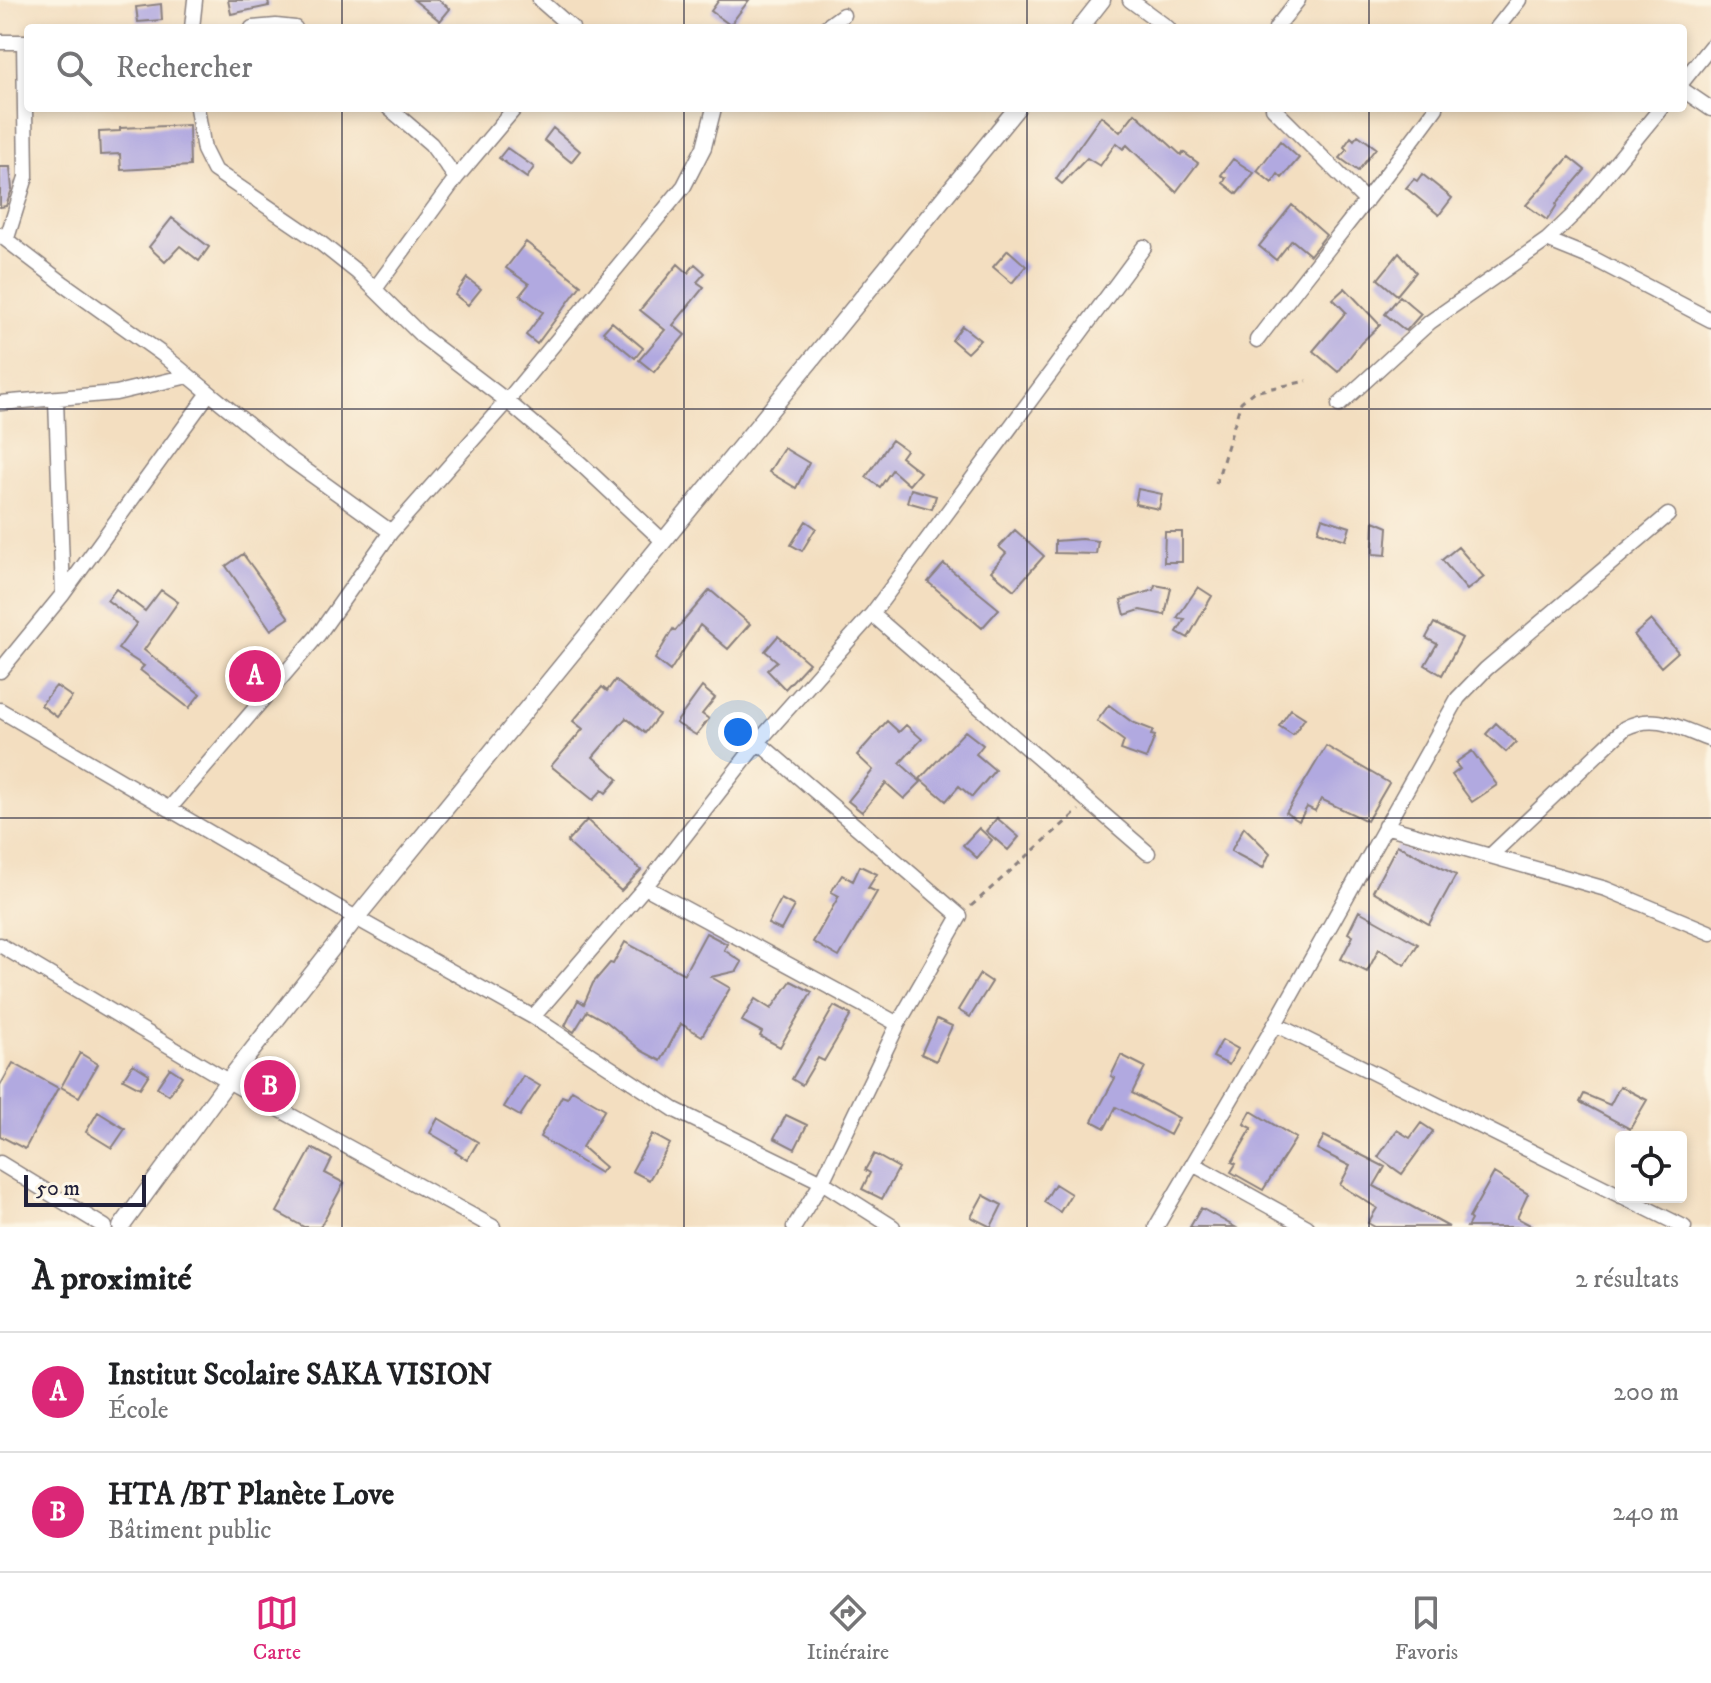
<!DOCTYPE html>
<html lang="fr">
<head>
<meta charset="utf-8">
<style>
	body { margin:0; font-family:"IM FELL DW Pica",serif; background:#f6f6f6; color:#202124 }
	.controls { position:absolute; right:24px; bottom:24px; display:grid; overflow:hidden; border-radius:8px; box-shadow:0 4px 12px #0003 }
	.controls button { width:72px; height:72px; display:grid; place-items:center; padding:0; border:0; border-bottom:2px solid #e0e0e0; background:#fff; color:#202124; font:40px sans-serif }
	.scale { position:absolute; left:24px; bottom:20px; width:122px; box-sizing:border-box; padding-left:8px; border:4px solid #22223b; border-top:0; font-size:22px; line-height:28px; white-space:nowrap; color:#22223b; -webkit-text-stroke:6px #fcf5e5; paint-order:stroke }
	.you { position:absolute; left:738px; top:732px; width:28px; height:28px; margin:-20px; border:6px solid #fff; border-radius:50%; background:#1a73e8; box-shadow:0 0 0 12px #1a73e833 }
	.badge { display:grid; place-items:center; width:52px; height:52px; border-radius:50%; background:#db2777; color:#fff; font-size:26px; font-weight:700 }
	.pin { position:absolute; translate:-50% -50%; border:4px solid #fff; box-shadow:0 2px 8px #0006 }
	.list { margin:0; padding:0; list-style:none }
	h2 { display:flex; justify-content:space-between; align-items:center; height:104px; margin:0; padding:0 32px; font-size:34px }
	h2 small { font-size:26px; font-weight:400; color:#757577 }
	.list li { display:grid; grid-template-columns:52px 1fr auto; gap:24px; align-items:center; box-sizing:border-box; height:120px; padding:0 32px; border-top:2px solid #e0e0e0 }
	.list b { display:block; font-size:30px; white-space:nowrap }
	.list p { margin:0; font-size:26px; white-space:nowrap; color:#757577 }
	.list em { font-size:26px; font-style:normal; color:#757577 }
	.icon { flex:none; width:44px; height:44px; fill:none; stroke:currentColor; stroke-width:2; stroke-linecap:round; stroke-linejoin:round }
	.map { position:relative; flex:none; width:1711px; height:1227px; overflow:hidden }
	.search { position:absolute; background:#fff; box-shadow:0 4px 12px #0003; left:24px; right:24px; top:24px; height:88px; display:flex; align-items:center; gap:20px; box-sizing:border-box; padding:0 28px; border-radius:8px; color:#757577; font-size:30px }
	.sheet { height:344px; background:#fff }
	nav { display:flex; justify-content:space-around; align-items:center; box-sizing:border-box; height:112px; border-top:2px solid #e0e0e0; background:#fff; font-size:22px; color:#757577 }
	nav a { display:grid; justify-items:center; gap:4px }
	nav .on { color:#db2777 }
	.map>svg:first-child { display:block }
	.building { fill:#b1a9e0 }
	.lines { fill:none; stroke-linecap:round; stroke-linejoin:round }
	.minor-casing { stroke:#8a807e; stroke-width:17 }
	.tertiary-casing { stroke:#8a807e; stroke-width:19 }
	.path { stroke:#8a807e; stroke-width:3; stroke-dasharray:6 6; stroke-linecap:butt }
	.minor { stroke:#fff; stroke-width:14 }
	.tertiary { stroke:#fff; stroke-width:16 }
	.grid { fill:none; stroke:#22223b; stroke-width:2; stroke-opacity:0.55 }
</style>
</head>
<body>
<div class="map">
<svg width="1711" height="1227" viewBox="0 0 1711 1227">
	<rect width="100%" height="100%" fill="#fcf5e5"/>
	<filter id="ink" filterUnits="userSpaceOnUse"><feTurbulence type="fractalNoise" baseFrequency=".0125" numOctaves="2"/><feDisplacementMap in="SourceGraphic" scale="16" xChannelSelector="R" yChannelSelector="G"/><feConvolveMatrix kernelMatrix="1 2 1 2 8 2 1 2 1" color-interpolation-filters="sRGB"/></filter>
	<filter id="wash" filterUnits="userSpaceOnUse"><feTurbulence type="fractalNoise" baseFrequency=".006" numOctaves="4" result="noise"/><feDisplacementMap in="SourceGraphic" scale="32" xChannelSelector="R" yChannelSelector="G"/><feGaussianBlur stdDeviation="1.8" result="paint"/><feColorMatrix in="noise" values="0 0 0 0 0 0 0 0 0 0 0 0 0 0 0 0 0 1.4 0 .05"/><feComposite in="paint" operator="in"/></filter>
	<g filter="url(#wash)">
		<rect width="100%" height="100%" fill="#f3dec0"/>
		<g id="blocks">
			<!-- building -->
			<path class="building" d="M228 0H268L269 6 231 14Z
				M414 0H439L450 9 440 21Z
				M719 0H749L730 25 711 11Z
				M161 4 162 20 138 22 136 7Z
				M1135 113 1181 155 1183 152 1198 163 1176 192 1127 145 1123 149 1116 143 1100 166 1087 158 1062 184 1056 179 1101 116 1120 132Z
				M189 125 190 166 121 170 120 154 100 155 99 132 120 131V128Z
				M553 128 580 151 571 162 544 140Z
				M1358 135 1376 148 1358 171 1340 158 1347 150 1344 147 1351 137 1354 140Z
				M1280 141 1299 158 1282 178 1278 174 1272 183 1257 171Z
				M507 148 534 167 527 178 499 158Z
				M1569 157 1585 170 1556 204 1557 205 1547 220 1526 205Z
				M1233 159 1254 173 1237 194 1223 183 1226 178 1221 175Z
				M0 167H10L12 189 6 206 0 207Z
				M1422 174 1452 198 1439 215 1406 188 1414 179 1417 181Z
				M1292 205 1326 235 1310 255 1292 240 1276 260 1259 246Z
				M172 218 209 247 199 261 180 246 165 262 149 247Z
				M526 242 581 285 537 344 526 335 543 312 520 295 529 284 506 268Z
				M1008 250 1026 266 1012 283 993 267Z
				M1399 253 1416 272 1397 295 1378 279Z
				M678 264 688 273 695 264 705 273 697 282 704 287 673 325 685 335 654 372 639 360 665 330 640 310Z
				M467 278 481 289 468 305 455 295Z
				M1345 288 1380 325 1361 343 1338 372 1313 351 1346 312 1333 299Z
				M1400 296 1421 314 1406 331 1385 314Z
				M612 322 643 348 635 358 603 332Z
				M962 326 980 340 967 353 952 340Z
				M892 440 906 450 901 457 920 472 909 485 892 470 880 487 866 477Z
				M784 448 809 463 796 488 769 472Z
				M911 489 936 496 932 509 907 502Z
				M1138 489 1162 494 1159 509 1135 504Z
				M1322 518 1350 527 1346 540 1318 531Z
				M806 521 816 528 802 551 791 545Z
				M1374 521 1388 527 1386 555 1373 554Z
				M1015 530 1044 556 1014 590 991 571 1006 553 999 547Z
				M1165 532H1182V562H1164Z
				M1082 539 1098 541 1096 554 1055 553V541Z
				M1458 547 1484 577 1467 590 1442 560Z
				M243 554 289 618 271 630 226 566Z
				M944 564 999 609 982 628 928 582Z
				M1155 585 1171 588 1165 615 1140 610 1125 615 1121 600 1154 590Z
				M1198 587 1212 596 1188 638 1177 632 1185 619 1177 618Z
				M116 589 145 611 161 590 178 602 144 650 200 694 189 708 140 670 144 666 118 649 137 623 107 600Z
				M710 590 750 624 728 649 700 625 670 671 655 659 673 629 675 631Z
				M1651 620 1678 652 1661 667 1634 635Z
				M1434 623 1462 638 1442 675 1425 665 1437 644 1426 638Z
				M778 636 809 663 785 689 767 670 777 661 765 651Z
				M615 680 659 715 645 733 626 718 593 757 618 779 606 793 602 790 593 800 551 766 583 729 573 721 602 687 607 691Z
				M56 686 72 697 57 717 41 705Z
				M702 687 715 698 702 714 709 719 696 735 676 723Z
				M1109 705 1132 722 1153 730 1151 735 1155 736 1146 759 1121 750 1124 741 1097 721Z
				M1291 709 1305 718 1293 735 1279 726Z
				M887 721 899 732 906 725 922 739 900 763 921 782 904 799 886 783 862 812 848 801 873 770 857 755Z
				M1496 723 1516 742 1506 752 1486 734Z
				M965 731 983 745 976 754 995 770 972 797 959 786 946 801 920 779Z
				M1326 746 1389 783 1367 821 1321 799 1315 811 1307 807 1299 821 1286 813Z
				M1472 751 1497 785 1472 802 1452 775 1460 769 1455 763Z
				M997 818 1019 837 1008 850 986 831Z
				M587 820 641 870 621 891 567 842Z
				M1244 827 1270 853 1263 868 1231 851Z
				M979 828 992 840 977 858 963 845Z
				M1397 845 1456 875 1429 924 1373 891Z
				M860 866 877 874 868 888 877 892 839 957 813 942 839 896 831 892 842 875 853 881Z
				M781 899 794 906 781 930 768 924Z
				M1359 911 1418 944 1405 965 1379 949 1367 972 1341 959 1353 936 1348 933Z
				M706 933 727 944 724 950 742 962 737 971 711 977 730 988 702 1036 681 1024 661 1061 642 1051 607 1022 587 1011 574 1032 565 1026 578 1000 584 1004 593 983 610 963 613 964 625 942 684 974Z
				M980 974 992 982 970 1017 958 1010Z
				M791 981 812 992 780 1047 760 1036 762 1032 742 1021 755 999 771 1009Z
				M834 1006 851 1015 824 1061 818 1058 802 1085 792 1079Z
				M937 1019 952 1026 936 1061 921 1054Z
				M1222 1040 1238 1049 1229 1065 1213 1057Z
				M80 1053 98 1064 79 1097 61 1087Z
				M1121 1055 1145 1067 1132 1093 1179 1118 1170 1135 1116 1107 1105 1128 1092 1121 1115 1078 1111 1076Z
				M13 1063 58 1088 25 1149 0 1136V1086Z
				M133 1064 149 1074 140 1088 123 1079Z
				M170 1068 182 1076 169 1095 157 1087Z
				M523 1076 540 1086 520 1116 504 1107Z
				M1620 1086 1647 1100 1630 1129 1580 1102 1584 1094 1610 1105Z
				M572 1090 605 1109 582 1147 605 1167 600 1173 540 1137 562 1096 567 1098Z
				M1251 1111 1296 1138 1263 1190 1231 1172 1236 1164 1232 1162 1252 1128 1244 1124Z
				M98 1112 125 1129 112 1148 86 1132Z
				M786 1115 807 1125 795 1149 774 1138Z
				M438 1118 478 1142 467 1160 455 1152 457 1149 430 1133Z
				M1421 1123 1433 1131 1402 1174 1378 1157 1397 1130 1410 1138Z
				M652 1134 670 1144 649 1180 632 1171Z
				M1324 1136 1385 1167 1374 1186 1449 1227H1375L1368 1223 1377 1208 1340 1185 1350 1166 1317 1149Z
				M312 1148 332 1159 325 1173 344 1183 320 1227H304L277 1212Z
				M874 1154 899 1168 882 1199 862 1189 870 1173 865 1170Z
				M1494 1173 1528 1194 1517 1218 1534 1227H1467L1471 1220 1469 1218Z
				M1055 1184 1071 1194 1060 1212 1044 1202Z
				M983 1195 1002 1205 991 1227 971 1217Z
				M1201 1208 1235 1227H1190Z"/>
		</g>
	</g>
	<g filter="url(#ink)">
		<use href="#blocks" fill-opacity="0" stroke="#8a807e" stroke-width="2"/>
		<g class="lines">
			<!-- minor casing -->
			<g class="minor-casing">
				<path id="minor" d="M540 0 572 28
					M1130 0 1168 28
					M192 28 195 0
					M252 28 276 26 295 28
					M825 28 843 15
					M1276 28 1298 0
					M1497 28 1519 0
					M0 42H28
					M1683 81 1711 46
					M1683 90 1711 109
					M197 108 204 150 214 170 318 241 357 272 422 336 507 401 581 464 663 541
					M389 108 431 144 456 178
					M1273 108 1366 201
					M0 235 64 284 162 354 290 459 391 532
					M7 238 26 177 24 42
					M1547 240 1594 259 1711 320
					M375 289 456 178 515 108
					M1257 340C1316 262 1379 187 1436 108
					M56 400 63 594
					M0 403 116 393 188 376
					M1339 405 1430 322 1547 240 1574 214 1661 108
					M872 614 1148 853
					M0 671 63 594 209 393
					M0 710 356 918 533 1017 675 1110 822 1182 893 1227
					M758 742 960 916 898 1024 822 1182 794 1227
					M169 809 318 635 391 532 507 401 684 186 704 147 714 108
					M1385 826 1606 889 1711 933
					M1490 856 1625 728C1656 712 1680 729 1711 740
					M645 887 898 1024
					M0 945 228 1081 493 1227
					M533 1017 645 887 758 742 872 614 1144 247
					M1275 1024 1621 1196
					M0 1163 105 1227
					M1193 1164 1307 1227
					M1624 1197 1684 1227
					M1156 1227 1275 1024 1458 698 1486 669 1668 515"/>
			</g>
			<!-- tertiary casing -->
			<g class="tertiary-casing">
				<path id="tertiary" d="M1080 28 1102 0
					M121 1227 228 1081 356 918 1017 108"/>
			</g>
			<!-- path -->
			<path class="path" d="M1216 484 1241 402 1253 392 1307 381
				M971 906 1079 810"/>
			<!-- minor -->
			<use href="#minor" class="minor"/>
			<!-- tertiary -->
			<use href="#tertiary" class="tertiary"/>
		</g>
	</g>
	<!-- grid -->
	<path class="grid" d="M342 0V28M684 0V28M1027 0V28M1369 0V28M342 108V1227M684 108V1227M1027 108V1227M1369 108V1227M0 409H1711M0 818H1711"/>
</svg>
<div class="controls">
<button><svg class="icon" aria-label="locate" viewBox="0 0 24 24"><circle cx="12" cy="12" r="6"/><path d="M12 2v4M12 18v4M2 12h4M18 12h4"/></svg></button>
</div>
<div class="scale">50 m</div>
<div class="you"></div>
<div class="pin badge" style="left:255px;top:676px">A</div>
<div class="pin badge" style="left:270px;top:1086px">B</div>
<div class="search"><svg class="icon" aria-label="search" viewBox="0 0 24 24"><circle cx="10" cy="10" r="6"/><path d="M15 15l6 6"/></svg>Rechercher</div>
</div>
<section class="sheet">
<h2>À proximité<small>2 résultats</small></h2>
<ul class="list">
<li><span class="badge">A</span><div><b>Institut Scolaire SAKA VISION</b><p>École</p></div><em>200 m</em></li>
<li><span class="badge">B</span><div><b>HTA /BT Planète Love</b><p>Bâtiment public</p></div><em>240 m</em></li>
</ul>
</section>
<nav>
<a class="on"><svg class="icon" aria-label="map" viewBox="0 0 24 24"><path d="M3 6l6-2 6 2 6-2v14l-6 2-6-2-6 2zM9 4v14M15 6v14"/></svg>Carte</a>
<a><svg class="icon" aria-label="directions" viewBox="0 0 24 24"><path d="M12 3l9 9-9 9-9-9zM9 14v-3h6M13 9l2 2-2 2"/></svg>Itinéraire</a>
<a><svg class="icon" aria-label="saved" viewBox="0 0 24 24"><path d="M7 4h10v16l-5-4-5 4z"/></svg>Favoris</a>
</nav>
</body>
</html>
